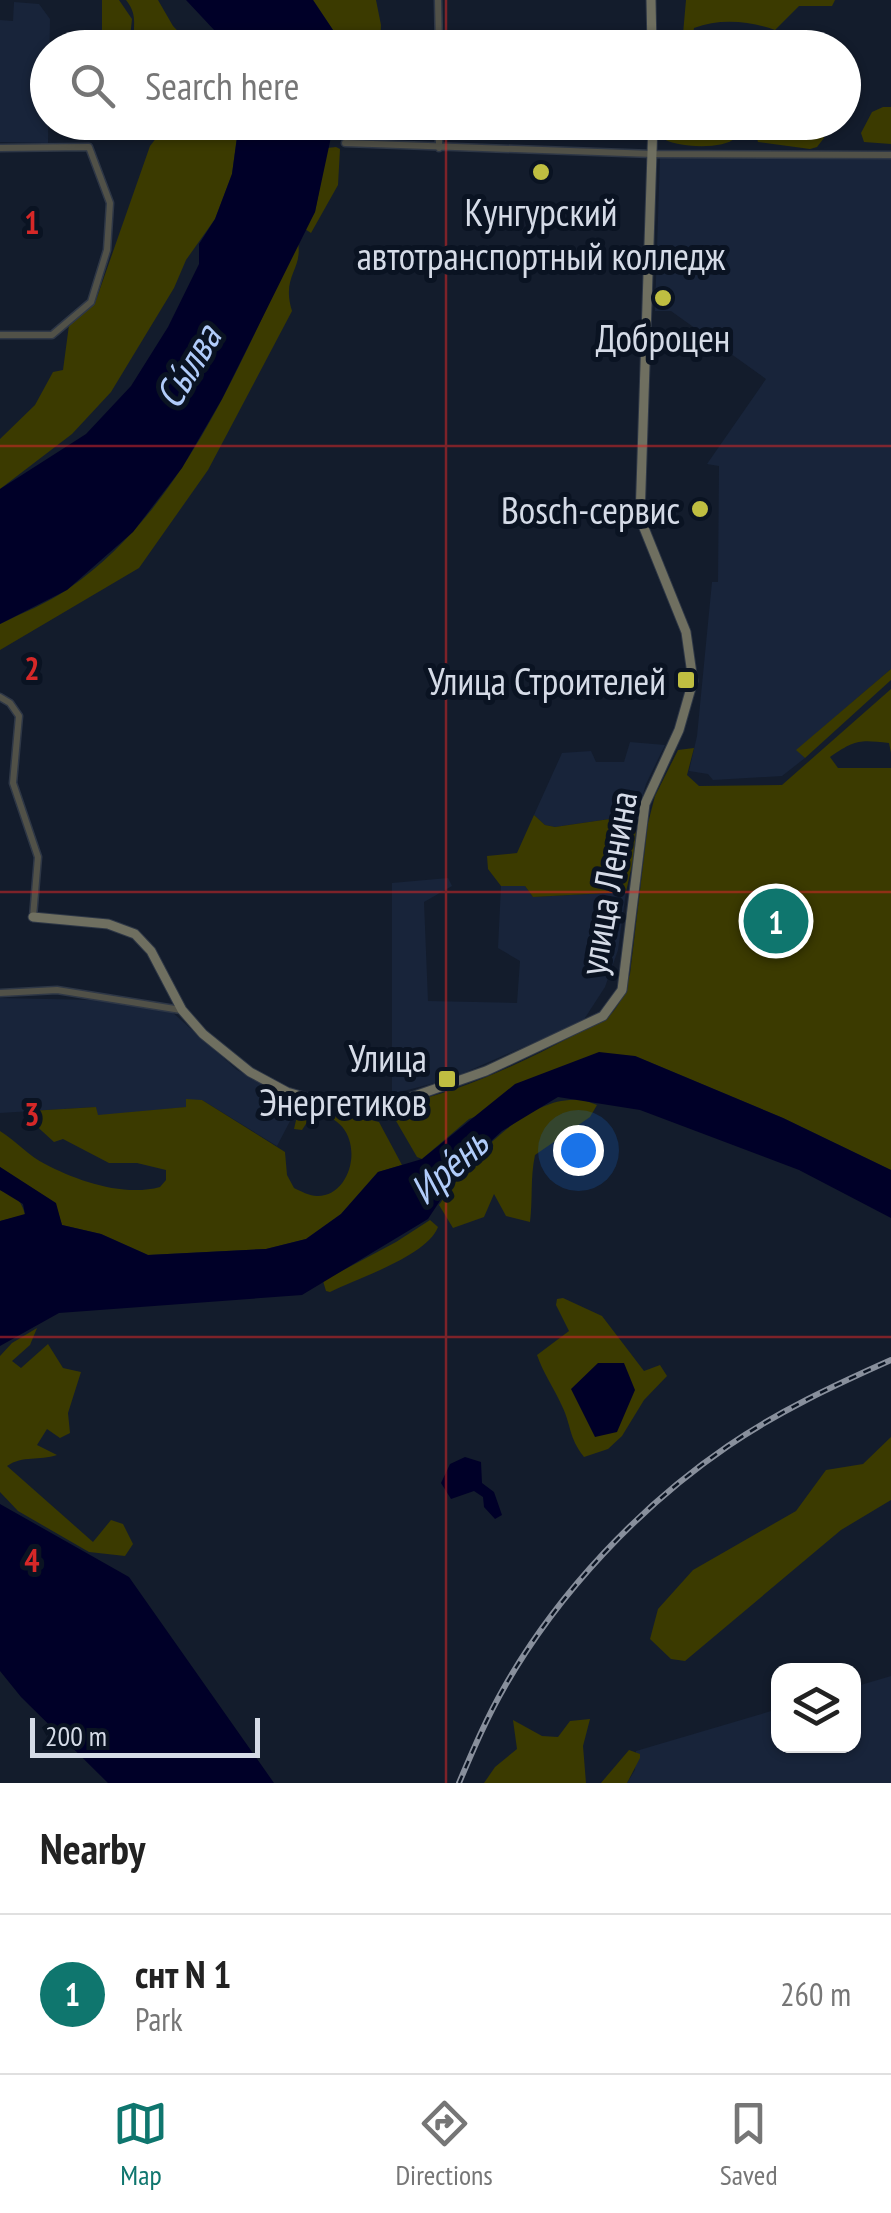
<!DOCTYPE html>
<html lang="en">
<head>
<meta charset="utf-8">
<style>
	body { margin:0; font-family:"PT Sans Narrow",sans-serif; background:#f6f6f6; color:#222 }
	.controls { position:absolute; right:30px; bottom:30px; display:grid; overflow:hidden; border-radius:20px; box-shadow:0 2px 8px #0004 }
	.controls button { width:90px; height:90px; display:grid; place-items:center; padding:0; border:0; border-bottom:2px solid #e0e0e0; background:#fff; color:#222; font:50px sans-serif }
	.scale { position:absolute; left:30px; bottom:25px; width:230px; box-sizing:border-box; padding-left:10px; border:5px solid #d5dbe7; border-top:0; font-size:28px; line-height:35px; white-space:nowrap; color:#d5dbe7; -webkit-text-stroke:8px #0a1322; paint-order:stroke }
	.you { position:absolute; left:578px; top:1150px; width:35px; height:35px; margin:-25px; border:8px solid #fff; border-radius:50%; background:#1a73e8; box-shadow:0 0 0 15px #1a73e833 }
	.badge { display:grid; place-items:center; width:65px; height:65px; border-radius:50%; background:#0f766e; color:#fff; font-size:32px; font-weight:700 }
	.pin { position:absolute; translate:-50% -50%; border:5px solid #fff; box-shadow:0 2px 10px #0006 }
	.list { margin:0; padding:0; list-style:none }
	h2 { display:flex; justify-content:space-between; align-items:center; height:130px; margin:0; padding:0 40px; font-size:42px }
	h2 small { font-size:32px; font-weight:400; color:#767676 }
	.list li { display:grid; grid-template-columns:65px 1fr auto; gap:30px; align-items:center; box-sizing:border-box; height:160px; padding:0 40px; border-top:2px solid #e0e0e0 }
	.list b { display:block; font-size:38px; white-space:nowrap }
	.list p { margin:0; font-size:32px; white-space:nowrap; color:#767676 }
	.list em { font-size:32px; font-style:normal; color:#767676 }
	.icon { flex:none; width:55px; height:55px; fill:none; stroke:currentColor; stroke-width:2; stroke-linecap:round; stroke-linejoin:round }
	.map { position:relative; flex:none; width:891px; height:1783px; overflow:hidden }
	.search { position:absolute; background:#fff; box-shadow:0 2px 8px #0004; left:30px; right:30px; top:30px; height:110px; display:flex; align-items:center; gap:25px; box-sizing:border-box; padding:0 35px; border-radius:55px; color:#767676; font-size:38px }
	.sheet { height:290px; background:#fff }
	nav { display:flex; justify-content:space-around; align-items:center; box-sizing:border-box; height:140px; border-top:2px solid #e0e0e0; background:#fff; font-size:28px; color:#767676 }
	nav a { display:grid; justify-items:center; gap:5px }
	nav .on { color:#0f766e }
	.map>svg:first-child { display:block }
	.built { fill:#18243a }
	.green { fill:#3b3a00 }
	.water { fill:#000028 }
	.lines { fill:none; stroke-linecap:round; stroke-linejoin:round }
	.street-casing { stroke:#2e3746; stroke-width:9 }
	.secondary-casing { stroke:#2e3746; stroke-width:11 }
	.street { stroke:#515148; stroke-width:6 }
	.secondary { stroke:#6f6f60; stroke-width:9 }
	.rail-casing { stroke:#888f9c; stroke-width:6 }
	.rail { stroke:#0a1322; stroke-width:2.5; stroke-dasharray:8; stroke-linecap:butt }
	.grid { fill:none; stroke:#d62828; stroke-width:2.5; stroke-opacity:0.55 }
	.poi-dot { fill:#bfbe41; stroke:#0a1322; stroke-width:4 }
	.labels { text-anchor:middle; dominant-baseline:central; stroke-width:10; stroke-linejoin:round; paint-order:stroke }
	.poi-label { font-size:38px; fill:#d5dbe7; stroke:#0a1322; text-anchor:end }
	.street-label { font-size:38px; fill:#d5dbe7; stroke:#0a1322 }
	.water-label { font-size:40px; font-style:italic; fill:#b1ccfa; stroke:#0a1322 }
	.grid-label { font-size:32px; text-anchor:middle; font-weight:bold; fill:#d62828; stroke:#0a1322; stroke-width:10; stroke-linejoin:round; paint-order:stroke }
</style>
</head>
<body>
<div class="map">
<svg width="891" height="1783" viewBox="0 0 891 1783">
	<rect width="100%" height="100%" fill="#131c2c"/>
	<!-- built -->
	<path class="built" d="M14 2 39 4 50 19 48 143 0 142V20L13 21Z
		M660 156 891 158V669L797 750 805 758 782 776 713 780 708 774 689 771 697 736 712 582H718L719 466 707 464 766 379 671 311H655Z
		M630 742 665 745 646 784 637 815 555 827 545 825 534 815 562 753 591 751 596 762H624Z
		M448 878 452 886 424 902 428 1001 517 1003 520 961 498 948 501 886H525L533 897 626 892 618 950 605 987 583 1021 450 1079 392 1094V883Z
		M0 998 96 1000 172 1012 237 1070 300 1102 277 1146 202 1100 187 1107 97 1116 96 1107 0 1113Z
		M891 1676V1783H627L635 1770 636 1751 778 1709V1746H854V1687Z"/>
	<!-- green -->
	<path class="green" d="M102 0H119L132 19 129 47H102Z
		M126 0H158L173 26 193 47H137C129 28 141 19 126 0Z
		M313 0H376L381 25 380 46 341 47V42Z
		M686 0H835L832 6H799L775 30C750 21 720 18 694 28L691 47H682L678 42 683 34Z
		M883 107H891V144L864 142 861 133 872 112Z
		M660 123H675L678 128C696 138 720 127 735 138 724 150 673 148 661 137Z
		M787 123H821L824 138 817 147 810 149 758 142 756 135 741 123Z
		M161 132 237 136 232 174 215 219 186 260 174 288 111 392 72 434 0 489V439L35 405 53 372 63 370 69 325 95 303 150 146Z
		M336 147 340 149 338 185 311 233 305 229 315 212 327 148Z
		M298 242C303 271 281 275 292 311L208 470 139 568 0 650V624C22 613 48 603 68 589 185 508 238 365 298 242Z
		M891 669V680L805 758 796 750Z
		M891 689V753L889 743C860 740 856 739 830 757L838 768H891V1170L783 1118 635 1056 469 1119 422 1159 417 1157 392 1114 398 1105C460 1092 520 1064 576 1034 586 1028 602 1023 610 1015 621 1004 625 988 630 974L648 823 655 796 678 750 694 748 687 775 699 786 782 785Z
		M534 815 545 825 555 827 637 815 634 856 626 892 533 897 525 886H501L488 869 487 856 517 853Z
		M186 1099 202 1100 285 1152 287 1175 294 1188C300 1191 310 1196 317 1196 357 1197 370 1118 313 1113L302 1130 294 1129 297 1116 307 1104 379 1122 402 1165 378 1172 341 1214 306 1239 266 1249 148 1255 101 1234 62 1225 55 1203 0 1167V1131C16 1141 29 1156 45 1164 77 1181 124 1197 160 1187L166 1180V1170L137 1163H109L63 1139 54 1142 31 1121 30 1111 96 1107 98 1115 186 1107Z
		M581 1099 597 1105 590 1117 535 1155C530 1179 533 1198 530 1222L506 1216 494 1194 484 1217 453 1228 439 1205C463 1169 507 1118 550 1104 559 1100 571 1100 581 1099Z
		M0 1190C14 1195 22 1200 25 1215L0 1221Z
		M430 1220 438 1227C427 1256 358 1278 330 1292L326 1291 323 1281 396 1242Z
		M563 1298 602 1316 644 1371 660 1365 667 1376 644 1400 622 1436 608 1449 584 1457C568 1436 572 1427 562 1406 554 1388 543 1373 537 1355L569 1331 556 1305 557 1299Z
		M37 1328 30 1345 12 1361 21 1368 48 1344 63 1368 81 1372 68 1413 70 1433 60 1438 47 1429 37 1445 57 1455C39 1461 23 1455 7 1466L93 1542 111 1520 123 1524 133 1544 125 1556 89 1552 18 1511 0 1492V1356L12 1343Z
		M891 1437V1500L841 1530 685 1661 671 1659 650 1639 658 1609 693 1570 796 1511 826 1470 863 1464Z
		M590 1719 583 1746 586 1783H484L495 1767 517 1749 513 1720 542 1736 558 1737 570 1721Z
		M629 1750 640 1754V1758L627 1783H601Z"/>
	<!-- water -->
	<path class="water" d="M186 0H313L341 42V47H230Z
		M239 123H334L315 212 222 399 182 468 133 532 67 590 0 624V489L86 434 131 386 168 327 199 264V244L215 219 232 174Z
		M599 1052 635 1056 783 1118 891 1170V1218L799 1170 640 1110 558 1097 502 1131 461 1169 428 1219 302 1295 59 1313 0 1346V1221L25 1214 23 1204 0 1190V1167L56 1203 62 1225 101 1234 148 1255 266 1249 306 1239 341 1214 378 1172 422 1159 515 1084Z
		M598 1363H624L635 1390 617 1432 595 1437 571 1389Z
		M465 1457 481 1462 482 1483 494 1492 502 1515 495 1519 484 1507 483 1497 474 1491 451 1499 441 1483 450 1464Z
		M0 1504 129 1577 274 1783H108L21 1697 0 1671Z"/>
	<g class="lines">
		<!-- street casing -->
		<g class="street-casing">
			<path id="street" d="M438 0 439 48
				M439 122V148
				M345 143 653 154 891 155
				M0 148 89 147 110 203 107 250 91 302 52 335H0
				M0 697 10 703 19 716 13 783 38 857 33 917
				M0 993 57 990 181 1010"/>
		</g>
		<!-- secondary casing -->
		<g class="secondary-casing">
			<path id="secondary" d="M651 0 652 48
				M33 917 108 924 135 934 151 951 182 1010 203 1034 250 1072 287 1092 311 1099 354 1104 406 1099 486 1071 603 1016 622 990 645 804 679 730 693 681 686 632 640 518 653 122"/>
		</g>
		<!-- street -->
		<use href="#street" class="street"/>
		<!-- secondary -->
		<use href="#secondary" class="secondary"/>
		<!-- rail casing -->
		<g class="rail-casing">
			<path id="rail" d="M459 1783C473 1750 487 1717 505 1686 558 1593 640 1506 728 1446 779 1411 835 1385 891 1360"/>
		</g>
		<!-- rail -->
		<use href="#rail" class="rail"/>
	</g>
	<!-- grid -->
	<path class="grid" d="M446 0V48M446 122V1783M0 446H891M0 892H891M0 1337H891"/>
	<!-- markers -->
	<g class="poi-dot">
		<circle cx="541" cy="172" r="10"/>
		<circle cx="663" cy="298" r="10"/>
		<circle cx="700" cy="509" r="10"/>
		<rect x="676" y="670" width="20" height="20" rx="5"/>
		<rect x="437" y="1069" width="20" height="20" rx="5"/>
	</g>
	<g class="labels">
		<!-- poi labels -->
		<g class="poi-label">
			<text x="541" y="211" text-anchor="middle">Кунгурский<tspan x="541" dy="44">автотранспортный колледж</tspan></text>
			<text x="663" y="337" text-anchor="middle">Доброцен</text>
			<text x="680" y="509">Bosch-сервис</text>
			<text x="666" y="680">Улица Строителей</text>
			<text x="427" y="1057">Улица<tspan x="427" dy="44">Энергетиков</tspan></text>
		</g>
		<!-- street labels -->
		<g class="street-label">
			<text transform="translate(607 883) rotate(-80)">улица Ленина</text>
		</g>
		<!-- water labels -->
		<g class="water-label">
			<text transform="translate(187 366) rotate(-59)">Сы́лва</text>
			<text transform="translate(448 1166) rotate(-42)">Ире́нь</text>
		</g>
	</g>
	<g class="grid-label">
		<text x="32" y="234">1</text>
		<text x="32" y="680">2</text>
		<text x="32" y="1126">3</text>
		<text x="32" y="1572">4</text>
	</g>
</svg>
<div class="controls">
<button><svg class="icon" aria-label="layers" viewBox="0 0 24 24"><path d="M12 4l9 5-9 5-9-5zM3 14l9 5 9-5"/></svg></button>
</div>
<div class="scale">200 m</div>
<div class="you"></div>
<div class="pin badge" style="left:776px;top:921px">1</div>
<div class="search"><svg class="icon" aria-label="search" viewBox="0 0 24 24"><circle cx="10" cy="10" r="6"/><path d="M15 15l6 6"/></svg>Search here</div>
</div>
<section class="sheet">
<h2>Nearby<small></small></h2>
<ul class="list">
<li><span class="badge">1</span><div><b>снт N 1</b><p>Park</p></div><em>260 m</em></li>
</ul>
</section>
<nav>
<a class="on"><svg class="icon" aria-label="map" viewBox="0 0 24 24"><path d="M3 6l6-2 6 2 6-2v14l-6 2-6-2-6 2zM9 4v14M15 6v14"/></svg>Map</a>
<a><svg class="icon" aria-label="directions" viewBox="0 0 24 24"><path d="M12 3l9 9-9 9-9-9zM9 14v-3h6M13 9l2 2-2 2"/></svg>Directions</a>
<a><svg class="icon" aria-label="saved" viewBox="0 0 24 24"><path d="M7 4h10v16l-5-4-5 4z"/></svg>Saved</a>
</nav>
</body>
</html>
